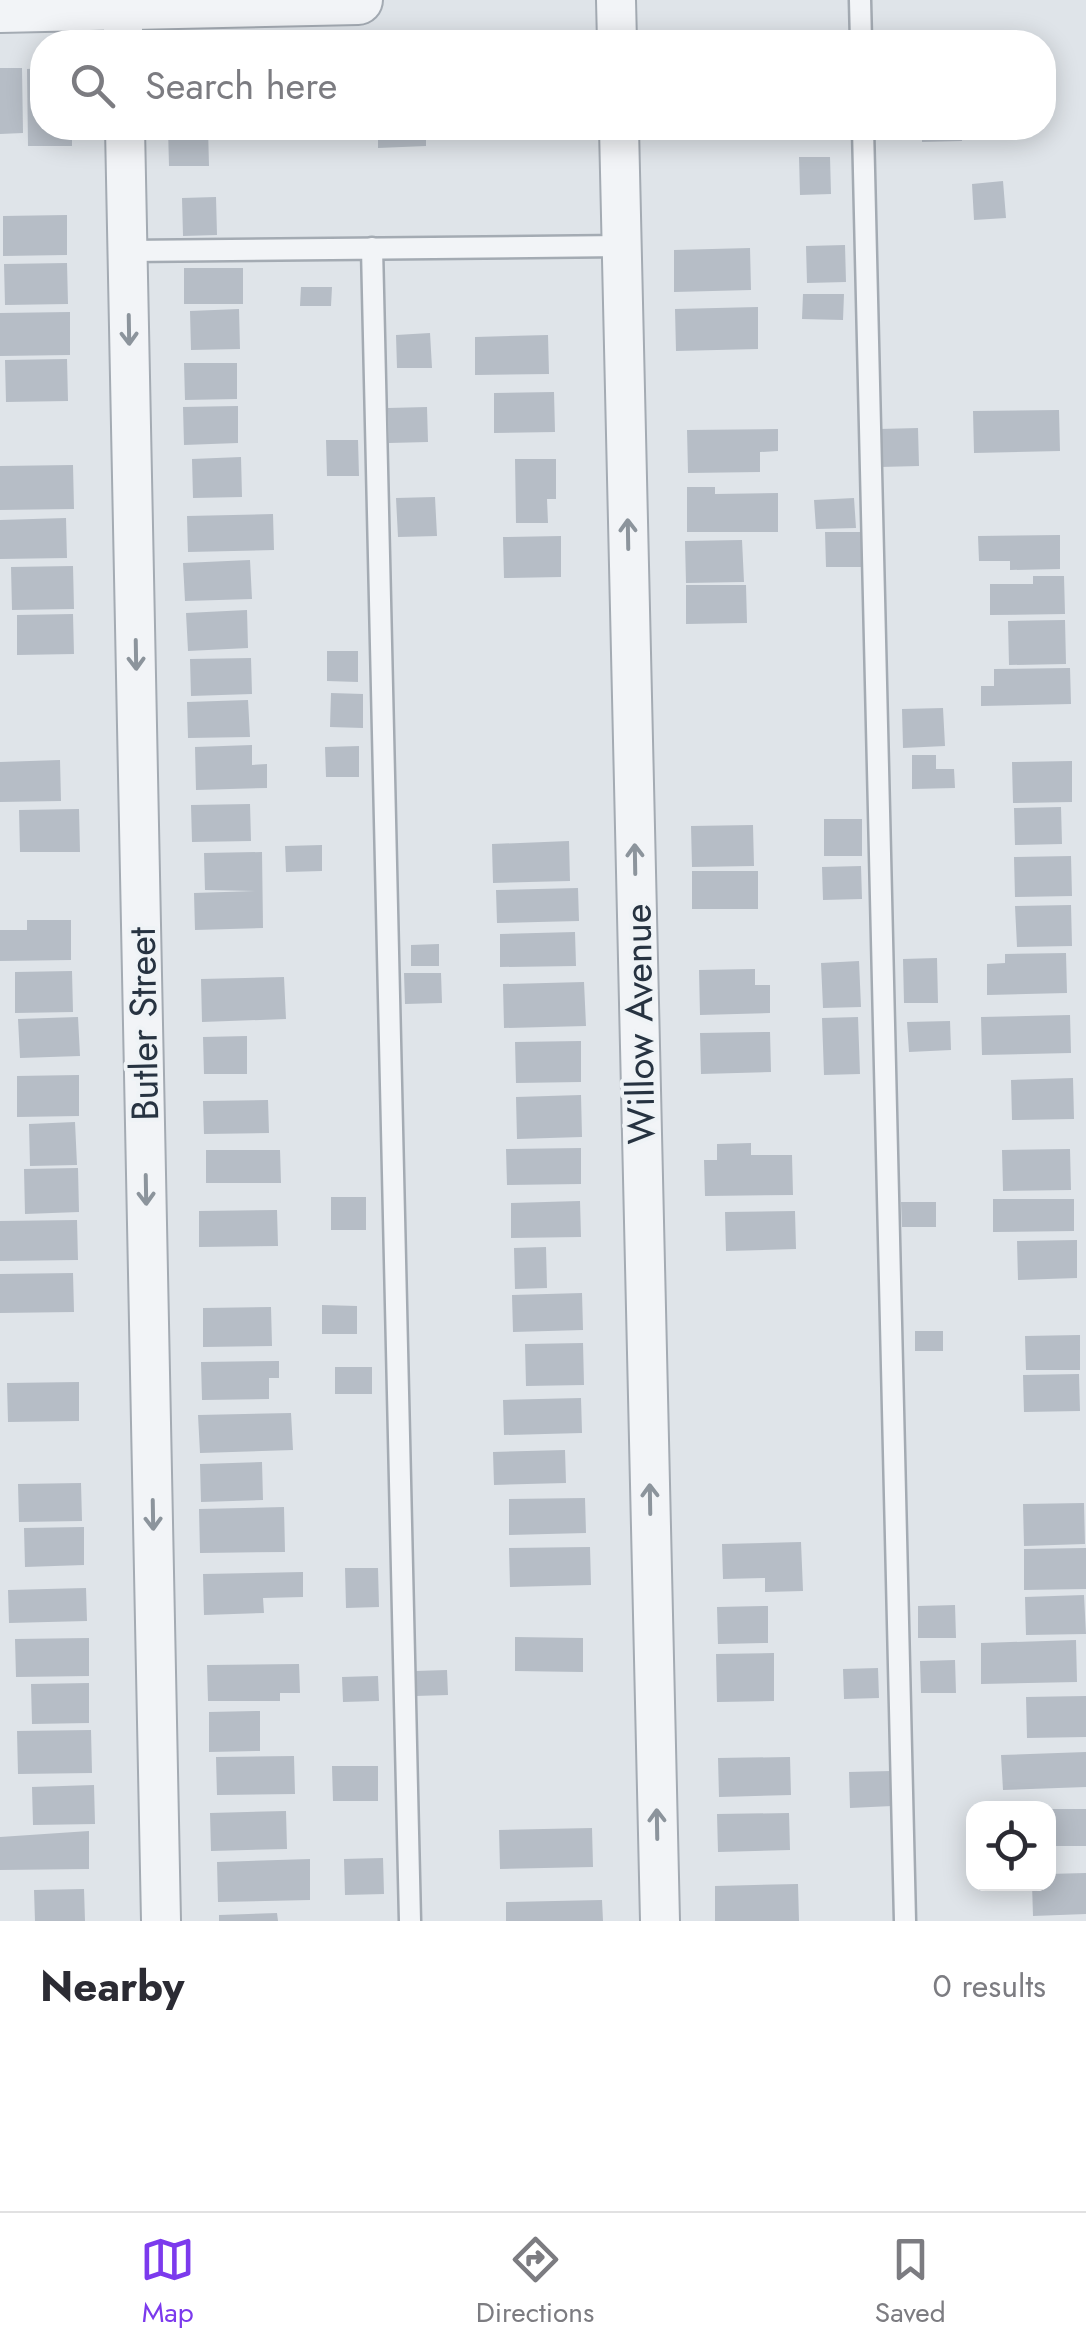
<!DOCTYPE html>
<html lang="en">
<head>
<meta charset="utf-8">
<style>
	body { margin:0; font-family:Jost,sans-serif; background:#f2f2f3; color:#2b2b33 }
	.controls { position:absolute; right:30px; bottom:30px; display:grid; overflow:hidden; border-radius:20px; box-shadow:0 5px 25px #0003 }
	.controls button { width:90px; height:90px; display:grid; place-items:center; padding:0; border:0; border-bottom:2px solid #e1e1e2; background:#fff; color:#2b2b33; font:50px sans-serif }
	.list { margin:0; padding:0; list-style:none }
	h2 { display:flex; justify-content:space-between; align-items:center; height:130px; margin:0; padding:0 40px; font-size:42px }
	h2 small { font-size:32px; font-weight:400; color:#7c7c81 }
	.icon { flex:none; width:55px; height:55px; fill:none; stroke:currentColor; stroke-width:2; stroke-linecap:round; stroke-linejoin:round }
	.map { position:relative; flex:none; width:1086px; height:1921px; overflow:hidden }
	.search { position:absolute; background:#fff; box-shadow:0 5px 25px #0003; left:30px; right:30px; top:30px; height:110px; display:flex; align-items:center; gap:25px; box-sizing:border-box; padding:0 35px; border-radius:40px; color:#7c7c81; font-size:38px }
	.sheet { height:290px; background:#fff }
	nav { display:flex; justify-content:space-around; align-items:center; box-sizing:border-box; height:140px; border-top:2px solid #e1e1e2; background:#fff; font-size:28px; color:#7c7c81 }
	nav a { display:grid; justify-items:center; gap:5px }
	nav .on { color:#7c3aed }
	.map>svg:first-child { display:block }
	.building { fill:#b6bdc6 }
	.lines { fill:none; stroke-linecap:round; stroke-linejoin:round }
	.service-casing { stroke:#a4abb3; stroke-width:25 }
	.minor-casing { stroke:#a4abb3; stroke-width:42 }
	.tertiary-casing { stroke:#a4abb3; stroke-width:52 }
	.service { stroke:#f2f4f7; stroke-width:20 }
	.minor { stroke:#f2f4f7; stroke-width:38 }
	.tertiary { stroke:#f2f4f7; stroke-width:48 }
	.oneway { stroke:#8c949c }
	.labels { text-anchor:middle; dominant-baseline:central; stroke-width:8; stroke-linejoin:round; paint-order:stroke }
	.street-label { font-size:38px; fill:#273341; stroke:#eff3f6 }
</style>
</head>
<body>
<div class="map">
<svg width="1086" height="1921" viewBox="0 0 1086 1921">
	<rect width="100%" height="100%" fill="#dfe4e9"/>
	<!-- building -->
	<path class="building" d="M0 68H22L23 133 0 134Z
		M42 68V128H72V146H28L27 69Z
		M168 128H208L209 166H169Z
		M378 128H426V146L378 148Z
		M714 128H759L760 138 714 139Z
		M922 128H961L962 141 922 142Z
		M990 128H1033L1034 136 991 137Z
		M799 157H830L831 194 800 195Z
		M1003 181 1006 218 974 220 972 184Z
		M216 197 217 235 183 236 182 198Z
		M67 215V255L3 256V216Z
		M845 245 846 282 807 283 806 246Z
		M750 248 751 290 674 292V250Z
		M67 263 68 304 5 305 4 264Z
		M184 268H243V304H184Z
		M301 287H332L331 306H300Z
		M803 294H844L843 320 802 319Z
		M758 307V349L676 351 675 309Z
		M239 309 240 349 191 350 190 311Z
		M70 312V355L0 356V313Z
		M430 333 432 368H397L396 335Z
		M548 335 549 374 475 375V337Z
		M67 359 68 401 6 402 5 360Z
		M184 363H237V399L185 400Z
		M554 392 555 432 494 433V393Z
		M238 406V443L184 445 183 407Z
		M427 407 428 442 389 443 388 408Z
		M1059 410 1060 451 974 453 973 411Z
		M918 428 919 466 880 467 879 429Z
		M778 429V451L760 452V472L688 473 687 430Z
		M326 440H358L359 476H327Z
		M241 457 242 497 193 498 192 459Z
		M515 459H556V499H547L548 523H516Z
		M73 465 74 509 0 510V466Z
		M687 487H715V494L778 493V532H687Z
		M435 497 437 536 398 537 396 498Z
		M854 498 856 528 816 529 814 500Z
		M273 514 274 550 188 552 187 516Z
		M66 518 67 558 0 559V520Z
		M825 532H863L864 567H826Z
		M1060 535V569L1010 570V561H979L978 536Z
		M561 536V577L504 578 503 537Z
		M742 540 744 582 686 583 685 541Z
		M250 560 252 599 185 601 183 563Z
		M73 566 74 609 12 610 11 567Z
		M1033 576H1064L1065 614 990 615V584H1033Z
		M686 585H746L747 623 686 624Z
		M247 610 248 648 188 651 186 613Z
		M73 614 74 654 17 655V615Z
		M1065 620 1066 664 1009 665 1008 621Z
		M327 651H358V682L327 681Z
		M251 658 252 694 191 696 190 659Z
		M1070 668 1071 704 981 706V686H994V669Z
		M331 693 363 694V728L330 727Z
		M248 700 250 737 188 738 187 702Z
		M943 708 945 746 903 748 902 709Z
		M252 745V765L267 764V788L196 790 195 747Z
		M359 746V777H326L325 747Z
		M912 755H936V769H954L955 788 912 789Z
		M60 760 61 801 0 802V762Z
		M1072 761V802L1013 803 1012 762Z
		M250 804 251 841 192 842 191 805Z
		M1061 807 1062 844 1015 845 1014 808Z
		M79 809 80 852H20L19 810Z
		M824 819H862V856H824Z
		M753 825 754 866 692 867 691 826Z
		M569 841 570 881 493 883 492 844Z
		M322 845V871L286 872 285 846Z
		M262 852 263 928 195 930 194 893 255 891 205 890 204 853Z
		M1071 856 1072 896 1015 897 1014 857Z
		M861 866 862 899 823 900 822 867Z
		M692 871H758V909H692Z
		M578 888 579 921 497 923 496 890Z
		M1071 905 1072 946 1017 947 1015 906Z
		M27 920H71V960L0 961V930H27Z
		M575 932 576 966 500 967V934Z
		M439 944V966H411V945Z
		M1066 953 1067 993 987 995V964L1005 963V954Z
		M937 958 938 1003H904L903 959Z
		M859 961 861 1007 823 1008 821 963Z
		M755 969V985H770V1013L700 1015 699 970Z
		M72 971 73 1012 15 1013V972Z
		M404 973H441L442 1003 405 1004Z
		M284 977 286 1019 202 1022 201 979Z
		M584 982 586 1026 504 1028 503 984Z
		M1070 1015 1071 1053 982 1055 981 1017Z
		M78 1017 80 1056 20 1058 18 1019Z
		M858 1017 860 1074 824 1075 822 1018Z
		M950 1021 951 1050 909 1052 907 1022Z
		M770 1032 771 1072 701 1074 700 1033Z
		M247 1036V1074H204L203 1037Z
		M581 1041V1082L516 1083 515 1042Z
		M79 1075V1116L17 1117V1076Z
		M1073 1078 1074 1119 1012 1120 1011 1080Z
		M581 1095 582 1137 517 1139 516 1097Z
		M268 1100 269 1133 204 1134 203 1101Z
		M75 1122 77 1165 30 1166 29 1124Z
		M751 1143V1155H792L793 1195 705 1196 704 1160H717V1144Z
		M581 1148V1184L507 1185 506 1149Z
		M1070 1149 1071 1190 1003 1191 1002 1150Z
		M206 1150H280L281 1183H206Z
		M78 1168 79 1212 25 1214 24 1169Z
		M331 1197H366V1230H331Z
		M993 1199H1074V1231L993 1232Z
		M580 1201 581 1237 511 1238V1203Z
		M901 1202H936V1227H902Z
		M277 1210 278 1246 199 1247V1211Z
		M795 1211 796 1249 726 1251 725 1212Z
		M77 1220 78 1260 0 1261V1221Z
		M1077 1240V1278L1018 1280 1017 1241Z
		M546 1247 547 1288 515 1289 514 1248Z
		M73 1273 74 1312 0 1313V1274Z
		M582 1293 583 1330 513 1332 512 1295Z
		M322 1305 357 1306V1334H322Z
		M271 1307 272 1346 203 1347V1308Z
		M915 1331H943V1351H915Z
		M1080 1335V1370H1026L1025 1336Z
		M583 1343 584 1385 526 1386 525 1344Z
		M279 1361V1378H269V1399L202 1400 201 1362Z
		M335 1367H372V1394H335Z
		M1079 1374 1080 1411 1024 1412 1023 1375Z
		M79 1382V1421L8 1422 7 1383Z
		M581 1398 582 1433 504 1435 503 1400Z
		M291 1413 293 1450 200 1453 198 1415Z
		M565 1450 566 1483 494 1485 493 1452Z
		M262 1462 263 1500 201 1502 200 1464Z
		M81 1483 82 1521 19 1522 18 1484Z
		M585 1498 586 1533 509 1535V1499Z
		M1084 1503 1085 1544 1024 1546 1023 1504Z
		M284 1507 285 1552 200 1553 199 1509Z
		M84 1527V1565L25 1567 24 1528Z
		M801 1542 803 1591 765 1592V1578L723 1579 722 1544Z
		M590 1547 591 1585 510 1587 509 1548Z
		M1086 1548V1589L1024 1590V1549Z
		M345 1568H378L379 1607 346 1608Z
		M303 1572V1597L263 1598 264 1613 204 1615 203 1574Z
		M86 1588 87 1621 9 1623 8 1590Z
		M1084 1595 1086 1634 1026 1635 1025 1597Z
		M955 1605 956 1638H918V1606Z
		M768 1606V1643L718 1644 717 1607Z
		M515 1637 583 1638V1672L515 1671Z
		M89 1638V1676L16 1677 15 1639Z
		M1076 1640 1077 1682 981 1684V1643Z
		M774 1653V1701L717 1702 716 1654Z
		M955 1660 956 1693H921L920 1661Z
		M299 1664 300 1693H280V1701H208L207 1665Z
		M878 1668 879 1698 844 1699 843 1669Z
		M447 1670 448 1695 415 1696V1671Z
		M378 1676 379 1701 343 1702 342 1677Z
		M89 1683V1723L32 1724 31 1684Z
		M1086 1696V1737L1027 1738 1026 1697Z
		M260 1711V1751L209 1752V1712Z
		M91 1730 92 1773 18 1774 17 1731Z
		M1086 1752V1787L1003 1790 1001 1755Z
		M294 1756 295 1794 217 1795 216 1757Z
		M790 1757 791 1795 719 1797 718 1758Z
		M332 1766H378V1801H333Z
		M891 1771 892 1806 850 1808 849 1772Z
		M94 1785 95 1824 33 1825 32 1787Z
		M1048 1809H1086V1846H1048Z
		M286 1811 287 1849 211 1851 210 1813Z
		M789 1813 790 1850 718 1852 717 1814Z
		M592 1828 593 1867 500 1869 499 1830Z
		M89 1831V1869L0 1870V1837Z
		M383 1858 384 1894 345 1895 344 1859Z
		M310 1859V1900L218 1902 217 1862Z
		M1086 1873V1914L1033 1916 1032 1884H1048V1874Z
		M798 1884 799 1921H715V1886Z
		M84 1889 85 1921H35L34 1890Z
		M602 1900 603 1921H506V1902Z
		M277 1913 278 1921H219V1915Z"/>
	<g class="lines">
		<!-- service casing -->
		<g class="service-casing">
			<path id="service" d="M860 0 861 42
				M863 128 905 1921
				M372 248 410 1921
				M128 251 622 246"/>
		</g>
		<!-- minor casing -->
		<g class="minor-casing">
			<path id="minor" d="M616 0 617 42
				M123 5V42
				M125 128 161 1921
				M619 128 660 1921"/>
		</g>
		<!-- tertiary casing -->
		<g class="tertiary-casing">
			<path id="tertiary" d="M0 8 358 0"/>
		</g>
		<!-- service -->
		<use href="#service" class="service"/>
		<!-- minor -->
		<use href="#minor" class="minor"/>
		<!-- tertiary -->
		<use href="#tertiary" class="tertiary"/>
	</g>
	<!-- one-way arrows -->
	<defs><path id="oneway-shaft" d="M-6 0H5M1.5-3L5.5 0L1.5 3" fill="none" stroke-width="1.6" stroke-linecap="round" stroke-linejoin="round" transform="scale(2.5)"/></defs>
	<g class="oneway">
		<use href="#oneway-shaft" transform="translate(129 330) rotate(89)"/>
		<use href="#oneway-shaft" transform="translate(628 534) rotate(-91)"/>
		<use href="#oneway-shaft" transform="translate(136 655) rotate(89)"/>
		<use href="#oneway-shaft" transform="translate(635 859) rotate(-91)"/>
		<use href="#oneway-shaft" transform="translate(146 1190) rotate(89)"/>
		<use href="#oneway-shaft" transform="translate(650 1499) rotate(-91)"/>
		<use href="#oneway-shaft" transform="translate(153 1515) rotate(89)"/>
		<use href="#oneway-shaft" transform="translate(657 1824) rotate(-91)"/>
	</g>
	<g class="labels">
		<!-- street labels -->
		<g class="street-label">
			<text transform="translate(143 1024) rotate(-91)">Butler Street</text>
			<text transform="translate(639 1024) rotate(-91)">Willow Avenue</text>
		</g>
	</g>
</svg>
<div class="controls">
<button><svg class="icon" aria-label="locate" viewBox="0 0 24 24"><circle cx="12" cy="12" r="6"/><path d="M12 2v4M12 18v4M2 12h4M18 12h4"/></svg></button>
</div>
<div class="search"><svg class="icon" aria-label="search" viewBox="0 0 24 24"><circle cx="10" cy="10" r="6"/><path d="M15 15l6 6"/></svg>Search here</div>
</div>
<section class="sheet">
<h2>Nearby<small>0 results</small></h2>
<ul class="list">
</ul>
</section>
<nav>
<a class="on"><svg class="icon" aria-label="map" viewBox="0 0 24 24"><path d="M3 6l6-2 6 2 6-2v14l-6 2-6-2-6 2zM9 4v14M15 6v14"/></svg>Map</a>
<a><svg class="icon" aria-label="directions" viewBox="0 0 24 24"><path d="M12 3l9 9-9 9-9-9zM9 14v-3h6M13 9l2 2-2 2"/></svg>Directions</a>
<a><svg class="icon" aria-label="saved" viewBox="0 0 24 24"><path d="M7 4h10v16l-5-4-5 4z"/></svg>Saved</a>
</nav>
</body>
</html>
